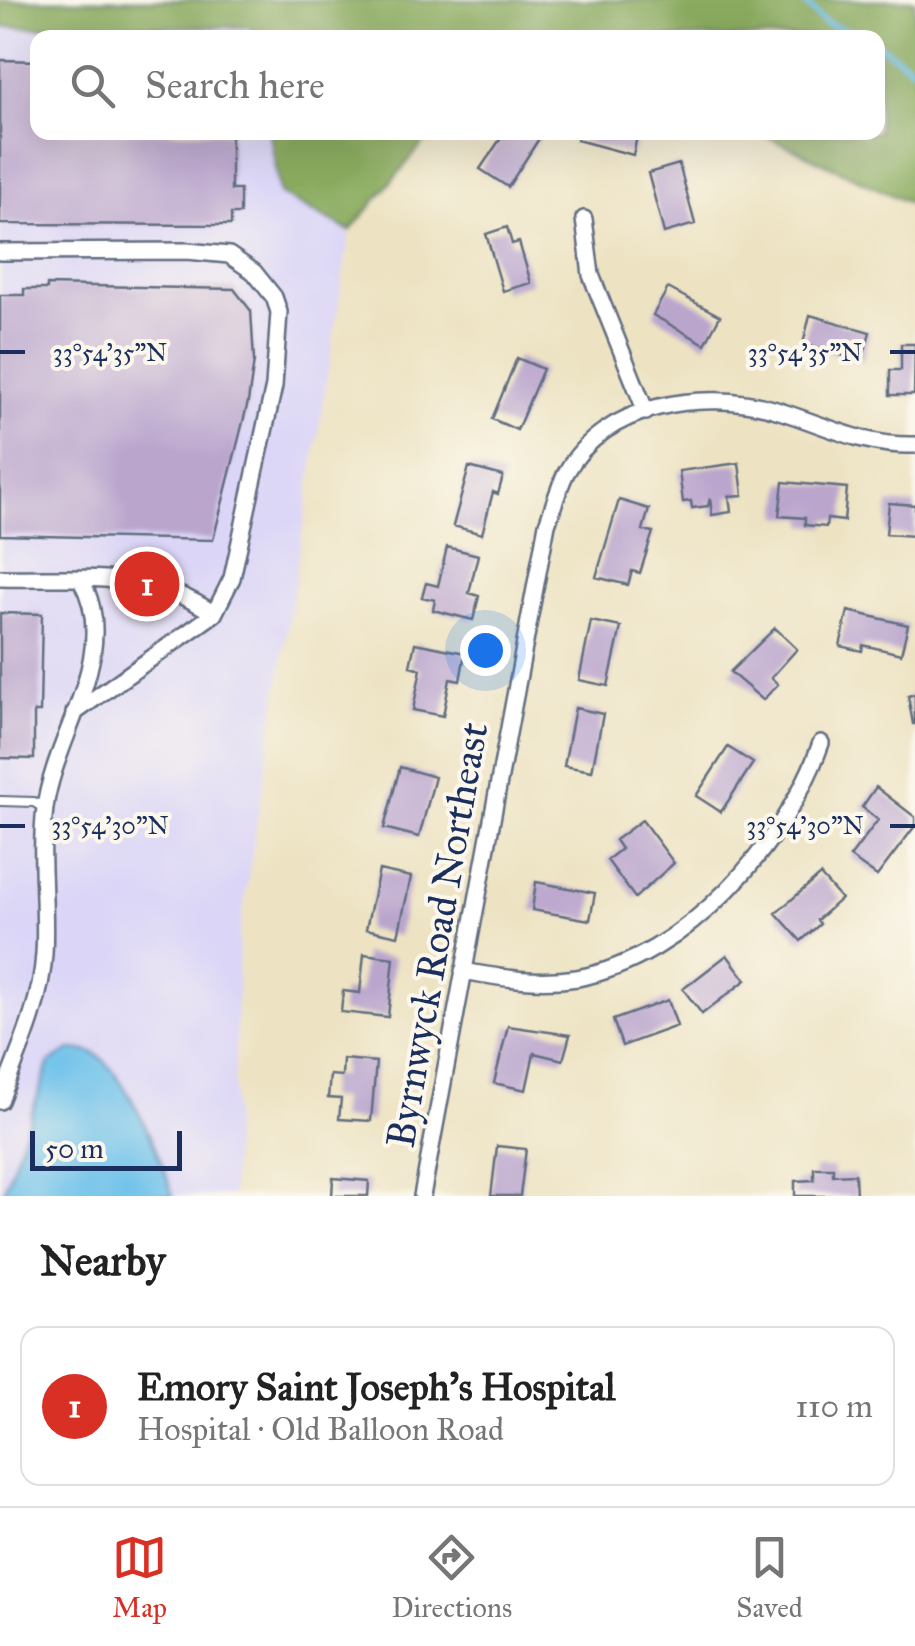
<!DOCTYPE html>
<html lang="en">
<head>
<meta charset="utf-8">
<style>
	body { margin:0; font-family:"IM FELL Great Primer",serif; background:#f6f6f6; color:#222 }
	.scale { position:absolute; left:30px; bottom:25px; width:152px; box-sizing:border-box; padding-left:10px; border:5px solid #1b2f5e; border-top:0; font-size:28px; line-height:35px; white-space:nowrap; color:#1b2f5e; -webkit-text-stroke:8px #fbf7ec; paint-order:stroke }
	.you { position:absolute; left:485px; top:650px; width:35px; height:35px; margin:-25px; border:8px solid #fff; border-radius:50%; background:#1a73e8; box-shadow:0 0 0 15px #1a73e833 }
	.badge { display:grid; place-items:center; width:65px; height:65px; border-radius:50%; background:#d93025; color:#fff; font-size:32px; font-weight:700 }
	.pin { position:absolute; translate:-50% -50%; border:5px solid #fff; box-shadow:0 2px 10px #0006 }
	.list { margin:0; padding:0; list-style:none }
	h2 { display:flex; justify-content:space-between; align-items:center; height:130px; margin:0; padding:0 40px; font-size:42px }
	h2 small { font-size:32px; font-weight:400; color:#767676 }
	.list li { display:grid; grid-template-columns:65px 1fr auto; gap:30px; align-items:center; box-sizing:border-box; height:160px; margin:0 20px 20px; padding:0 20px; border:2px solid #e0e0e0; border-radius:20px }
	.list b { display:block; font-size:38px; white-space:nowrap }
	.list p { margin:0; font-size:32px; white-space:nowrap; color:#767676 }
	.list em { font-size:32px; font-style:normal; color:#767676 }
	.icon { flex:none; width:55px; height:55px; fill:none; stroke:currentColor; stroke-width:2; stroke-linecap:round; stroke-linejoin:round }
	.map { position:relative; flex:none; width:915px; height:1196px; overflow:hidden }
	.search { position:absolute; background:#fff; box-shadow:0 10px 40px #0002; left:30px; right:30px; top:30px; height:110px; display:flex; align-items:center; gap:25px; box-sizing:border-box; padding:0 35px; border-radius:20px; color:#767676; font-size:38px }
	.sheet { height:310px; background:#fff }
	nav { display:flex; justify-content:space-around; align-items:center; box-sizing:border-box; height:140px; border-top:2px solid #e0e0e0; background:#fff; font-size:28px; color:#767676 }
	nav a { display:grid; justify-items:center; gap:5px }
	nav .on { color:#d93025 }
	.map>svg:first-child { display:block }
	.built { fill:#dbd6f7 }
	.forest { fill:#8aab5f; stroke:#526d5e; stroke-width:2.5 }
	.water { fill:#6dc1ea; stroke:#4478a4; stroke-width:2.5 }
	.lines { fill:none; stroke-linecap:round; stroke-linejoin:round }
	.stream { stroke:#6dc1ea; stroke-width:6 }
	.building { fill:#baa5cd }
	.lane-casing { stroke:#646e81; stroke-width:12 }
	.street-casing { stroke:#646e81; stroke-width:20 }
	.lane { stroke:#fff; stroke-width:8 }
	.street { stroke:#fff; stroke-width:15 }
	.ticks { fill:none; stroke:#1b2f5e; stroke-width:4 }
	.labels { text-anchor:middle; dominant-baseline:central; stroke-width:8; stroke-linejoin:round; paint-order:stroke }
	.street-label { font-size:40px; fill:#1b2f5e; stroke:#fbf7ec }
	.ticks-label { font-size:25px; text-anchor:middle; fill:#1b2f5e; stroke:#fbf7ec; stroke-width:8; stroke-linejoin:round; paint-order:stroke }
</style>
</head>
<body>
<div class="map">
<svg width="915" height="1196" viewBox="0 0 915 1196">
	<rect width="100%" height="100%" fill="#fbf7ec"/>
	<filter id="ink" filterUnits="userSpaceOnUse"><feTurbulence type="fractalNoise" baseFrequency=".01" numOctaves="2"/><feDisplacementMap in="SourceGraphic" scale="20" xChannelSelector="R" yChannelSelector="G"/><feConvolveMatrix kernelMatrix="1 2 1 2 8 2 1 2 1" color-interpolation-filters="sRGB"/></filter>
	<filter id="wash" filterUnits="userSpaceOnUse"><feTurbulence type="fractalNoise" baseFrequency=".0048" numOctaves="4" result="noise"/><feDisplacementMap in="SourceGraphic" scale="40" xChannelSelector="R" yChannelSelector="G"/><feGaussianBlur stdDeviation="2.25" result="paint"/><feColorMatrix in="noise" values="0 0 0 0 0 0 0 0 0 0 0 0 0 0 0 0 0 1.4 0 .05"/><feComposite in="paint" operator="in"/></filter>
	<g filter="url(#wash)">
		<rect width="100%" height="100%" fill="#ede3c3"/>
		<!-- built -->
		<path class="built" d="M0 27H252L254 37 38 38V132L270 133 280 194 350 231 239 936 231 1196H0Z"/>
		<!-- forest -->
		<path class="forest" d="M0 0H915V206L760 133 878 132V38H254L252 27H0Z
			M270 133V132L432 133 350 231 280 194Z"/>
		<!-- water -->
		<path class="water" d="M70 1050C77 1050 86 1050 93 1053 125 1068 163 1163 173 1196H2L50 1062Z"/>
		<g class="lines">
			<!-- stream -->
			<path class="stream" d="M802 0 824 22 865 38
				M878 45 915 69"/>
		</g>
		<g id="blocks">
			<!-- building -->
			<path class="building" d="M0 60 38 61V132H231V190H240V214H231V225L0 224Z
				M505 132H533L540 137 508 187 480 169Z
				M579 132H638L633 155 577 140Z
				M679 164 695 224 664 233 648 173Z
				M507 227 512 244 519 242 531 283 503 291 486 234Z
				M47 285 234 289 251 311 254 361 248 402 213 540 0 535V295H24V289H47Z
				M668 288 720 316 705 344 653 315Z
				M810 315 870 332 862 361 803 344Z
				M901 344H915L914 395H890V370H901Z
				M517 358 543 369 517 430 492 419Z
				M739 463 743 495 729 496 731 512 712 515 710 498 708 506 692 508 691 501 683 502 679 471Z
				M469 467 503 476 498 494 493 492 482 534 453 526Z
				M783 482 847 488 844 521 827 519 826 527 805 525V518L779 516Z
				M619 500 649 509 643 530 653 532 640 573 632 571 628 585 596 577Z
				M889 503 915 505V536L886 534Z
				M447 547 478 555 469 593 479 596 473 620 433 610 435 600 422 597 426 583 438 586Z
				M848 611 908 625 901 654 863 645 862 651 840 646Z
				M0 613 42 614 40 712H34V759L0 758Z
				M591 621 621 627 608 686 579 680Z
				M775 628 797 649 771 678 778 684 763 700 730 672Z
				M415 643 465 653 460 681 450 679 443 716 413 710 421 669 410 666Z
				M915 694V724H913L908 696Z
				M575 708 603 714 592 771 564 766Z
				M728 747 753 763 721 812 696 796Z
				M400 767 435 777 419 837 384 828Z
				M876 787 915 817V826L877 876 850 857 878 820 862 807Z
				M642 820 674 863 635 898 607 860 621 849 615 840Z
				M379 870 411 877 398 936 366 929Z
				M820 875 841 899 817 920 820 924 801 941 776 913Z
				M536 882 595 893 590 920 532 910Z
				M364 954 394 958 388 1017 341 1012 343 991 360 993Z
				M727 955 746 980 702 1014 683 989Z
				M668 1000 677 1026 622 1046 613 1020Z
				M508 1026 570 1035 563 1060 534 1053 526 1090 494 1083Z
				M343 1059 376 1062 371 1121 339 1119 341 1099 328 1098 330 1075 342 1076Z
				M497 1146 526 1149 520 1196H491Z
				M814 1168H833V1175L855 1174 856 1196H795V1181L814 1180Z
				M333 1178 369 1181 368 1196H332Z"/>
		</g>
	</g>
	<g filter="url(#ink)">
		<use href="#blocks" fill-opacity="0" stroke="#646e81" stroke-width="2.5"/>
		<g class="lines">
			<!-- lane casing -->
			<g class="lane-casing">
				<path id="lane" d="M0 801 34 802 44 808"/>
			</g>
			<!-- street casing -->
			<g class="street-casing">
				<path id="street" d="M584 219 591 275 646 412
					M0 252 187 251 229 255 254 272 274 297 279 312 274 386 232 578 214 614 74 713
					M0 578C77 580 148 568 214 614
					M463 971C501 978 538 984 577 978 685 959 787 842 821 743
					M0 1101C18 1053 41 1006 44 954 47 906 39 855 45 808 55 733 122 653 81 580
					M422 1196 547 524C553 508 558 489 566 473 604 403 704 389 773 409 821 423 863 447 915 445"/>
			</g>
			<!-- lane -->
			<use href="#lane" class="lane"/>
			<!-- street -->
			<use href="#street" class="street"/>
		</g>
	</g>
	<!-- ticks -->
	<path class="ticks" d="M0 352H25M890 352H915M0 826H25M890 826H915"/>
	<g class="labels">
		<!-- street labels -->
		<g class="street-label">
			<text transform="translate(437 935) rotate(-80)">Byrnwyck Road Northeast</text>
		</g>
	</g>
	<g class="ticks-label">
		<text x="110" y="361">33°54'35"N</text>
		<text x="805" y="361">33°54'35"N</text>
		<text x="110" y="834">33°54'30"N</text>
		<text x="805" y="834">33°54'30"N</text>
	</g>
</svg>
<div class="scale">50 m</div>
<div class="you"></div>
<div class="pin badge" style="left:147px;top:584px">1</div>
<div class="search"><svg class="icon" aria-label="search" viewBox="0 0 24 24"><circle cx="10" cy="10" r="6"/><path d="M15 15l6 6"/></svg>Search here</div>
</div>
<section class="sheet">
<h2>Nearby<small></small></h2>
<ul class="list">
<li><span class="badge">1</span><div><b>Emory Saint Joseph's Hospital</b><p>Hospital · Old Balloon Road</p></div><em>110 m</em></li>
</ul>
</section>
<nav>
<a class="on"><svg class="icon" aria-label="map" viewBox="0 0 24 24"><path d="M3 6l6-2 6 2 6-2v14l-6 2-6-2-6 2zM9 4v14M15 6v14"/></svg>Map</a>
<a><svg class="icon" aria-label="directions" viewBox="0 0 24 24"><path d="M12 3l9 9-9 9-9-9zM9 14v-3h6M13 9l2 2-2 2"/></svg>Directions</a>
<a><svg class="icon" aria-label="saved" viewBox="0 0 24 24"><path d="M7 4h10v16l-5-4-5 4z"/></svg>Saved</a>
</nav>
</body>
</html>
